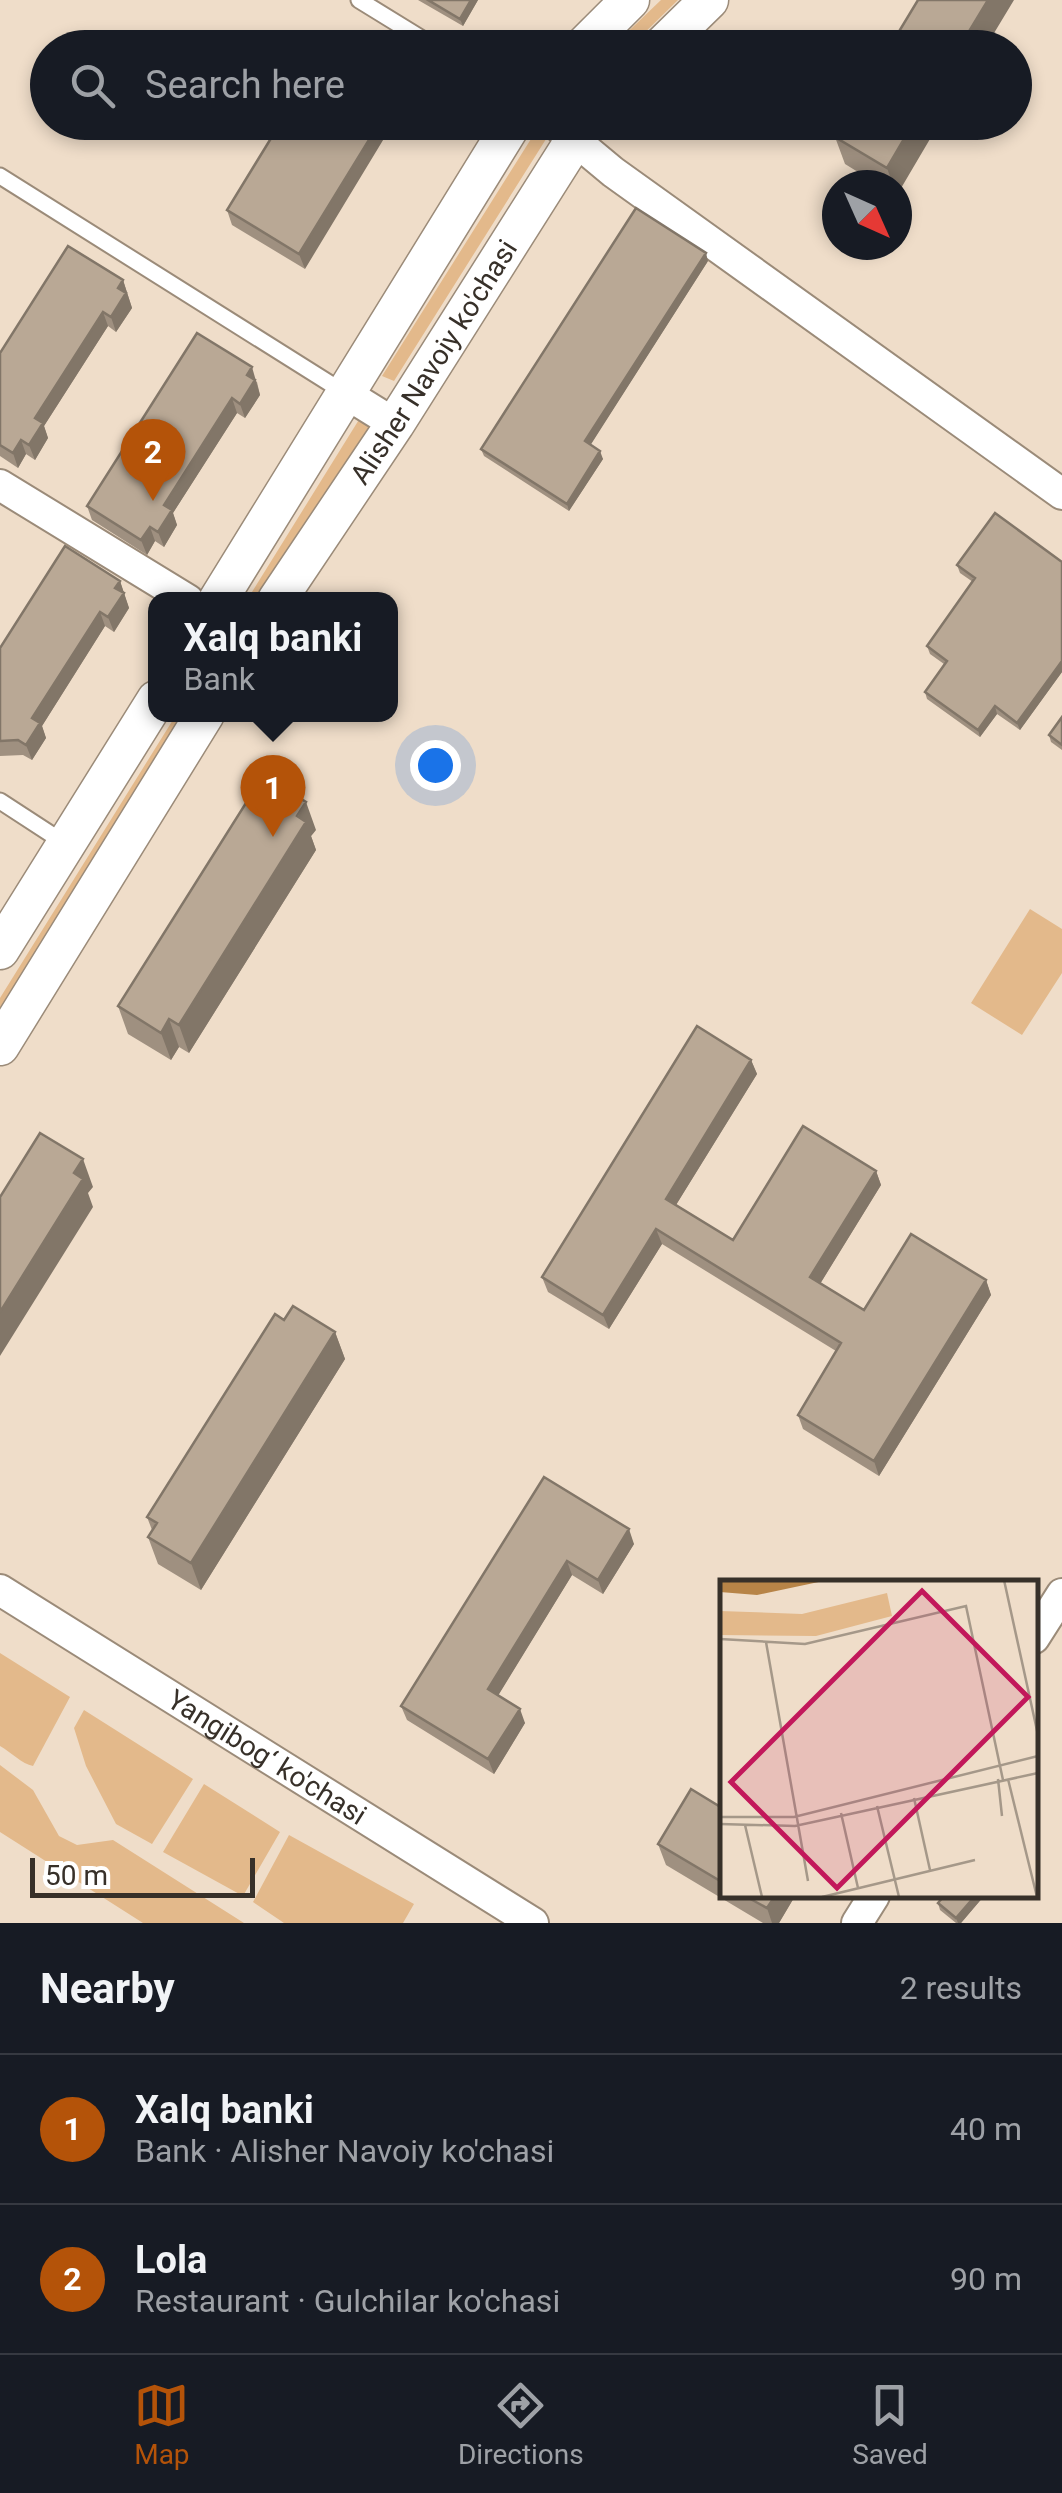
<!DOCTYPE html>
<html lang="en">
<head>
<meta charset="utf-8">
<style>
	body { margin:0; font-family:Roboto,sans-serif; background:#20242c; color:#f1f3f6 }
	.compass { position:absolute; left:822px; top:170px; width:90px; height:90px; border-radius:50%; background:#171b24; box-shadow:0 5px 15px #0003; rotate:135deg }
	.scale { position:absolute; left:30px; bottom:25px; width:225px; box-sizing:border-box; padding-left:10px; border:5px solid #373029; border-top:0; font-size:28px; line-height:35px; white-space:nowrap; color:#373029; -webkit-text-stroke:8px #fff; paint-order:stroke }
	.you { position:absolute; left:435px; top:765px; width:35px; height:35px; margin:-25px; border:8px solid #fff; border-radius:50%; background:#1a73e8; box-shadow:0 0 0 15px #1a73e833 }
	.badge { display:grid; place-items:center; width:65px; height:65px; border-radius:50%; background:#b45309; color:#fff; font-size:32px; font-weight:700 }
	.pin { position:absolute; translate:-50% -82px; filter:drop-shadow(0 2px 5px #0008) }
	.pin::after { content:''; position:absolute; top:52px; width:35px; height:30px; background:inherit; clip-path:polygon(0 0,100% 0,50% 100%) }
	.popup { position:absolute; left:148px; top:592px; width:250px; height:130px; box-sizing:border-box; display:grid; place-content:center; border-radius:20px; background:#171b24; filter:drop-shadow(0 2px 8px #0005); font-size:32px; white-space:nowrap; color:#9ea1a6 }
	.popup b { font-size:38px; color:#f1f3f6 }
	.popup::after { content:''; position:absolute; left:50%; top:100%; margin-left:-20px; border:20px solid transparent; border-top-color:#171b24 }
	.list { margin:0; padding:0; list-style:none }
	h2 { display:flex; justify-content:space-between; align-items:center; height:130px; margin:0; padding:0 40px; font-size:42px }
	h2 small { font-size:32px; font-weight:400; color:#9ea1a6 }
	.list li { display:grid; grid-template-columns:65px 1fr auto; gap:30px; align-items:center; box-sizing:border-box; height:150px; padding:0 40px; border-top:2px solid #363941 }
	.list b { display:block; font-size:38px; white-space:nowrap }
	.list p { margin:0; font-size:32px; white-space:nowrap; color:#9ea1a6 }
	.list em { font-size:32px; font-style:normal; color:#9ea1a6 }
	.icon { flex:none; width:55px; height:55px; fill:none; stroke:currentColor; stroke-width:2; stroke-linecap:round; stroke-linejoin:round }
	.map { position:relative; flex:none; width:1062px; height:1923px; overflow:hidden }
	.search { position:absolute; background:#171b24; box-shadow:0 5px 15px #0003; left:30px; right:30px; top:30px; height:110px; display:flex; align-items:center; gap:25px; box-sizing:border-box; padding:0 35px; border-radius:55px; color:#9ea1a6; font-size:38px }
	.sheet { height:430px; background:#171b24 }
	nav { display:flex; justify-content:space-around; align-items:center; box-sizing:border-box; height:140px; border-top:2px solid #363941; background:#171b24; font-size:28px; color:#9ea1a6 }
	nav a { display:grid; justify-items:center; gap:5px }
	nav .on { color:#b45309 }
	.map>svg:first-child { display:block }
	.green { fill:#e3b98b }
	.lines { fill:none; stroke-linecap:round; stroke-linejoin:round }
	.service-casing { stroke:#9b8b79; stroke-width:19 }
	.minor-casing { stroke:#9b8b79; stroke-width:34 }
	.tertiary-casing { stroke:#9b8b79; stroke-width:41 }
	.service { stroke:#fff; stroke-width:15 }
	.minor { stroke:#fff; stroke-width:30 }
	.tertiary { stroke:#fff; stroke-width:38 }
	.wall { fill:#9f9080 }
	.shaded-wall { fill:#827668 }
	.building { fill:#b9a895; stroke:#827668; stroke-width:2.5 }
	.labels { text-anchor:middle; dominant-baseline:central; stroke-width:9; stroke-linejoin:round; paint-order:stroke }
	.street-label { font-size:28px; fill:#373029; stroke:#fff }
	.inset-road { fill:none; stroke:#a59889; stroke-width:2.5 }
	.view { fill:#c2185b; fill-opacity:0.15; stroke:#c2185b; stroke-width:5 }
	.inset-edge { fill:none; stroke:#373029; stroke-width:5 }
</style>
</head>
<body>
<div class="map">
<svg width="1062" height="1923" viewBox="0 0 1062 1923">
	<rect width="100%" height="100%" fill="#efddc9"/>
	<!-- green -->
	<path class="green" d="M661 0H678L630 47H612Z
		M541 123 553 128 394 381 382 376Z
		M360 418 371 425 262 599 247 600Z
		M176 715H190L0 1021V998Z
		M1030 909 1062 929V973L1022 1035 971 1003Z
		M0 1653 70 1697 33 1766C22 1764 11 1752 0 1746Z
		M84 1710 193 1779 152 1844 116 1824 86 1766 74 1728Z
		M0 1765 33 1790 59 1836 77 1845 113 1840 244 1923H143L0 1832Z
		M204 1784 280 1832 243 1896 163 1852Z
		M289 1835 414 1904 403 1923H284L253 1902Z"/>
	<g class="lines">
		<!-- service casing -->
		<g class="service-casing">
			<path id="service" d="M359 0 437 48
				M0 176 345 393
				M0 801 66 844"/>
		</g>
		<!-- minor casing -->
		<g class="minor-casing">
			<g id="minor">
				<path d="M553 122 613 172 1062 494"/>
				<path d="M345 393 395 424"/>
				<path d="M0 485 188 600"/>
				<path id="s1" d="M0 1590 533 1923"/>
				<path d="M1034 1638 1062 1594"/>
				<path d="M857 1923 874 1896"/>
			</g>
		</g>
		<!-- tertiary casing -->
		<g class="tertiary-casing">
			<g id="tertiary">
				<path d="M582 48 630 0"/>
				<path d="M660 48 709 0"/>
				<path d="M218 600 513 122"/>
				<path id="s2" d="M277 600 395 424 586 122"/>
				<path d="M0 950 156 700"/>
				<path d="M0 1046 205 714"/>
			</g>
		</g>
		<!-- service -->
		<use href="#service" class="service"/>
		<!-- minor -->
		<use href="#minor" class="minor"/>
		<!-- tertiary -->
		<use href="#tertiary" class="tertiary"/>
	</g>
	<!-- wall -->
	<path class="wall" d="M418 0H478L463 26Z
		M281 122 305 269 232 225 227 210Z
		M940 122 897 185H879L845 164 835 137Z
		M708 261 590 445 603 459 569 511 484 456 481 449Z
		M123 280 132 308 116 332 108 326 44 426 48 438 35 460 26 454 18 468 0 456V353Z
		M197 333 257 382 260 395 245 418 237 413 173 513 177 525 164 547 155 541 147 555 92 520 87 506Z
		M1062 562V672L1020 730 997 714 980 737 927 699 925 692 944 664 930 654 927 646 973 582 960 573 957 565Z
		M120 581 129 608 114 632 105 626 42 726 46 738 32 760 23 755 0 756V648Z
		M1062 717V750L1051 742 1049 735Z
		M316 830 311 836 316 850 189 1053 179 1047 171 1060 128 1034 118 1006Z
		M751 1060 757 1074 676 1205 733 1240 876 1171 881 1185 820 1284 864 1310 986 1280 991 1295 879 1476 803 1429 798 1415 836 1351 662 1244 609 1329 548 1292 542 1277Z
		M284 1320 335 1332 345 1359 201 1590 158 1564 148 1537 152 1530 147 1517Z
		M544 1477 634 1544 603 1594 572 1575 498 1695 525 1723 494 1774 407 1720 401 1706Z
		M722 1808V1896H795L779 1923H763L666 1865 658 1844Z
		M984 1896 961 1923H956L940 1910 938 1903Z"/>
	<!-- shaded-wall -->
	<path class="shaded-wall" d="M471 0H478L463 26 460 19Z
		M988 0H1014L985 48H959Z
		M380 122H394L305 269 299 254Z
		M914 122H940L897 195V185H893L887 168Z
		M706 253 708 261 588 449 585 441Z
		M123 280 132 308 116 332 111 317 118 288Z
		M103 312 108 326 44 426 48 438 35 460 29 445 35 418Z
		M252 367 260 395 245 418 240 404 247 375Z
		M232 398 237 413 173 513 177 525 164 547 158 532 164 505Z
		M21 440 26 454 18 468 13 453Z
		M600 451 603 459 569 511 567 504Z
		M150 527 155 541 147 555 141 540Z
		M120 581 129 608 114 632 108 617 115 588Z
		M100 612 105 626 42 726 46 738 32 760 26 745 32 718Z
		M1062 661V672L1020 730 1017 723Z
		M995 706 997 714 980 737 978 730Z
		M306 802 316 830 311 836 316 850 189 1053 179 1025Z
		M169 1019 179 1047 171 1060 161 1033Z
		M751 1060 757 1074 671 1213 666 1199Z
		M83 1159 93 1187 88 1193 93 1207 0 1356V1312L74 1173Z
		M876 1171 881 1185 815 1292 810 1277Z
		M656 1229 662 1244 609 1329 603 1315Z
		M986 1280 991 1295 879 1476 874 1461Z
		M335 1332 345 1359 201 1590 191 1563Z
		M629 1529 634 1544 603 1594 598 1580Z
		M567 1561 572 1575 493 1704 488 1689Z
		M520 1709 525 1723 494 1774 488 1759Z
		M775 1896H795L779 1923H772L767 1908Z
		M975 1896H984L961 1923H958L956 1918Z"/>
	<!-- building -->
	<path class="building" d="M428 0H471L460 19Z
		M918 0H988L959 48H889Z
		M281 122H380L299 254 227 210Z
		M844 122H914L887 168 835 137Z
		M636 208 706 253 585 441 600 451 567 504 481 449Z
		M68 246 123 280 118 288 126 293 111 317 103 312 35 418 43 423 29 445 21 440 13 453 0 445V353Z
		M197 333 252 367 247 375 255 380 240 404 232 398 164 505 172 510 158 532 150 527 141 540 87 506Z
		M995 513 1062 562V661L1017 723 995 706 978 730 925 692 947 661 927 646 975 578 957 565Z
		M65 546 120 581 115 588 124 593 108 617 100 612 32 718 40 723 26 745 18 740 0 741V648Z
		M1062 717V745L1049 735Z
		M263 776 306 802 297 816 306 822 179 1025 169 1019 161 1033 118 1006Z
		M697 1026 751 1060 666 1199 733 1240 803 1126 876 1171 810 1277 864 1310 911 1234 986 1280 874 1461 798 1415 841 1343 656 1229 603 1315 542 1277Z
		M40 1133 83 1159 74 1173 83 1179 0 1312V1197Z
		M293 1306 335 1332 191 1563 148 1537 157 1523 147 1517 275 1314 284 1320Z
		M544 1477 629 1529 598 1580 567 1561 488 1689 520 1709 488 1759 401 1706Z
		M691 1789 722 1808V1882L658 1844Z
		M745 1896H775L767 1908Z
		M944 1896H975L956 1918 938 1903Z"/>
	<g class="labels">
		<!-- street labels -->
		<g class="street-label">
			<text stroke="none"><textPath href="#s2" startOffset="285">Alisher Navoiy ko'chasi</textPath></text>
			<text stroke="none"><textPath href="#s1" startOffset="315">Yangibog‘ ko'chasi</textPath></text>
		</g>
	</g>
	<!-- overview -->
	<g transform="translate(720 1580)">
		<rect width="318" height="318" fill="#efddc9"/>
		<path d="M167 13 172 36 96 56 0 55V31L82 34Z" fill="#e3b98b"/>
		<path d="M0 0H108L37 15 0 12Z" fill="#b78447"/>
		<path class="inset-road" d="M284 0 318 155M0 59 85 64 246 26 283 200M46 62 88 301M278 199 282 236M288 199 317 317M194 218 210 290M157 226 179 317M121 233 138 308M0 237H74L318 176M0 244 75 246 318 193M25 245 42 317M102 317 255 280"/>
		<path class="view" d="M202 11 308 117 117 308 11 202Z"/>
		<rect width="318" height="318" class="inset-edge"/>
	</g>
</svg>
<svg class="compass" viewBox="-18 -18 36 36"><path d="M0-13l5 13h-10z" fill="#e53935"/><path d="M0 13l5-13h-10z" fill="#9ea1a6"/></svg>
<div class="scale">50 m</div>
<div class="you"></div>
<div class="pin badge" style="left:273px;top:837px">1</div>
<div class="popup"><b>Xalq banki</b>Bank</div>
<div class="pin badge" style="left:153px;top:501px">2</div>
<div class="search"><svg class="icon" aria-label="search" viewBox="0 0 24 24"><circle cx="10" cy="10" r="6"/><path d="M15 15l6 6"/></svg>Search here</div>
</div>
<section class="sheet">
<h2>Nearby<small>2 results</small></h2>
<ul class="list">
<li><span class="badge">1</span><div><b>Xalq banki</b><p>Bank · Alisher Navoiy ko'chasi</p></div><em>40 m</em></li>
<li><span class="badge">2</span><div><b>Lola</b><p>Restaurant · Gulchilar ko'chasi</p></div><em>90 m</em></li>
</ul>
</section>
<nav>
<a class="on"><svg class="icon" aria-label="map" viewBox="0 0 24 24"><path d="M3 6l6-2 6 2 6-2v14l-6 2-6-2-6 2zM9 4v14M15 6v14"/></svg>Map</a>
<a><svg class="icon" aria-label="directions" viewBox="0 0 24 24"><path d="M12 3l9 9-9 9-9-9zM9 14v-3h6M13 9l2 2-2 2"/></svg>Directions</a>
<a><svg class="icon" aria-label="saved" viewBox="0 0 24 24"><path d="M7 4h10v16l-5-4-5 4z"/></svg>Saved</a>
</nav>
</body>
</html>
